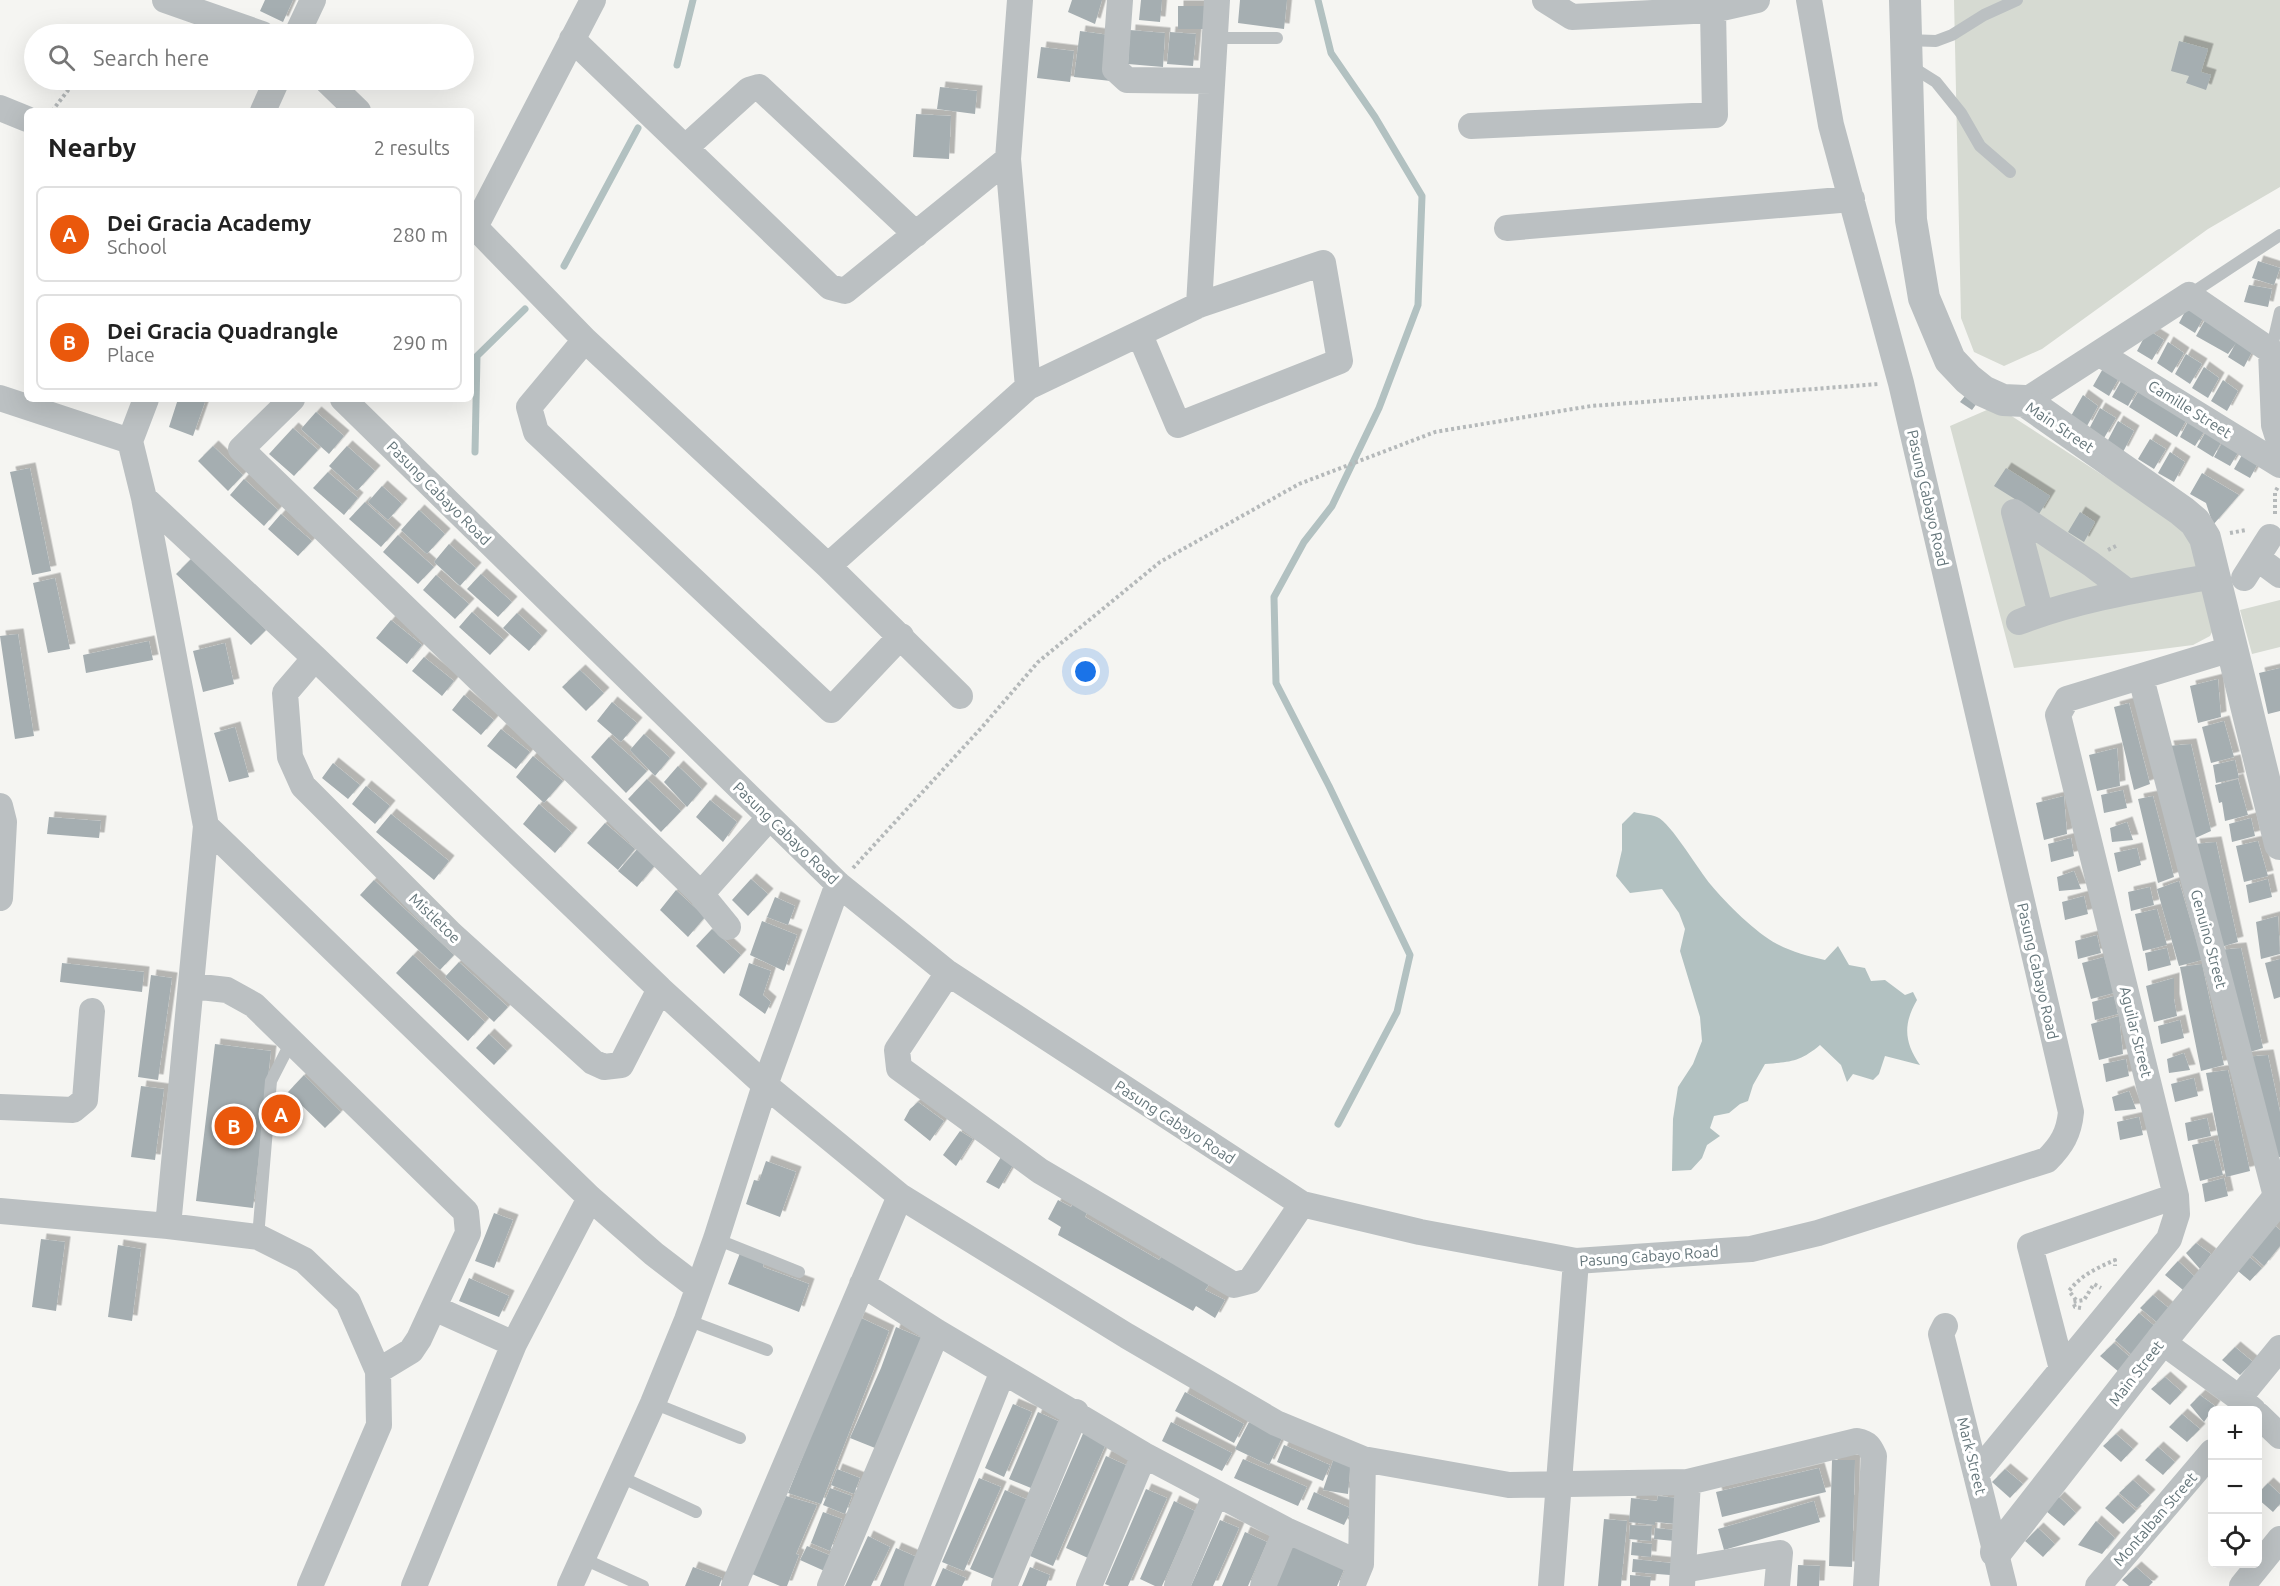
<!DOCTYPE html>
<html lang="en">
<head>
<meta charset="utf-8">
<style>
	body { margin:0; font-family:Ubuntu,sans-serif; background:#f2f2f2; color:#222 }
	.controls { position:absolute; right:18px; bottom:18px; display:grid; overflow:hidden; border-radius:9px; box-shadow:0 6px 24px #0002 }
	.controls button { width:54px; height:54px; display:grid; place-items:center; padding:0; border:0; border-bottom:2px solid #e0e0e0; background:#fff; color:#222; font:30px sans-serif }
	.you { position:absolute; left:1086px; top:672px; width:21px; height:21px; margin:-15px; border:4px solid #fff; border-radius:50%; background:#1a73e8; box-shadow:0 0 0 9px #1a73e833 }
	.badge { display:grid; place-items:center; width:39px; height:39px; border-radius:50%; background:#ea580c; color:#fff; font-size:20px; font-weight:700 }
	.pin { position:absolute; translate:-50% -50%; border:3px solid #fff; box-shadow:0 2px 6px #0006 }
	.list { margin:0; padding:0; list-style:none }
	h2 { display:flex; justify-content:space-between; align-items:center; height:78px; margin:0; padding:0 24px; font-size:26px }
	h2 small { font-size:20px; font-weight:400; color:#767676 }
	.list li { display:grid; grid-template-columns:39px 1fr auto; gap:18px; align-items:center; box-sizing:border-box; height:96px; margin:0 12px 12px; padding:0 12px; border:2px solid #e0e0e0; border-radius:9px }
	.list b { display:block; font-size:22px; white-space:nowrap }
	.list p { margin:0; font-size:20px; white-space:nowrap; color:#767676 }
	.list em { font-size:20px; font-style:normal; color:#767676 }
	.icon { flex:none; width:33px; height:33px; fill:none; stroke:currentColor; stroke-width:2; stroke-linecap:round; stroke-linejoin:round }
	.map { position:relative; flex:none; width:2280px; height:1586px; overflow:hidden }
	.search { position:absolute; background:#fff; box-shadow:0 6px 24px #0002; left:24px; top:24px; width:450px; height:66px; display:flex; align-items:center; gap:15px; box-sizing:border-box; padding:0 21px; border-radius:33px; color:#767676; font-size:22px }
	.panel { position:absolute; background:#fff; box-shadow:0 6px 24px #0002; left:24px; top:108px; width:450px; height:294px; border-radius:9px }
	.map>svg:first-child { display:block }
	.green { fill:#d6dad2 }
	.water { fill:#b2c1c1 }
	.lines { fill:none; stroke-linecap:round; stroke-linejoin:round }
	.stream { stroke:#b2c1c1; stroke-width:7 }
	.building { fill:#a5aeb1; filter:url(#shadow) }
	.path { stroke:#b5b9ba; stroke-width:4; stroke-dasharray:3 3; stroke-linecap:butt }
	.service { stroke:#bbc0c2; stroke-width:12 }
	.minor { stroke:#bbc0c2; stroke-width:26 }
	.tertiary { stroke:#bbc0c2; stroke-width:32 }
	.labels { text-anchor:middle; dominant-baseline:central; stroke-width:6; stroke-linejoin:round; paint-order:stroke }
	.street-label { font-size:15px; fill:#64757a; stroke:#fff }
</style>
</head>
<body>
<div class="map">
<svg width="2280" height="1586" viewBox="0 0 2280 1586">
	<defs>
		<filter id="shadow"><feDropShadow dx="5.5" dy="-5.5" stdDeviation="0" flood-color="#0004"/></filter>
	</defs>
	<rect width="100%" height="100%" fill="#f5f5f2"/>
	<!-- green -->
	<path class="green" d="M1954 0H2280V187L2208 229 2042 349 2004 366 1974 352 1961 318Z
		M1996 406 2155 509 2179 528 2197 548 2216 624 2210 636 2193 645 2014 668 1950 426Z
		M2280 600V647L2252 654 2240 610Z"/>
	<!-- water -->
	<path class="water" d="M1634 812C1641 814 1650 814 1657 817 1671 823 1699 871 1711 885 1726 903 1756 933 1777 944 1792 952 1808 956 1825 960L1838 946 1849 965 1865 968 1871 981 1885 980 1905 995 1913 992 1917 1000C1903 1024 1904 1042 1920 1065L1885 1056 1879 1074 1873 1080 1853 1074 1847 1082 1841 1065 1820 1045C1800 1062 1790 1062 1765 1064L1753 1085 1748 1101 1740 1104 1729 1113 1714 1116 1710 1128 1720 1136 1707 1145 1702 1158 1691 1170 1672 1171 1673 1119 1678 1087 1693 1064 1702 1041 1700 1017 1680 951 1685 929 1679 913 1662 889 1630 893 1616 876 1622 850V824Z"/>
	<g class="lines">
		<!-- stream -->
		<path class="stream" d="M1318 0 1331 53 1375 117 1422 196 1418 305 1379 408 1332 506 1304 542 1274 597 1276 683 1329 786 1410 955 1397 1012 1338 1124
			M677 65 693 0
			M564 266 638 128
			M475 452 477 356 525 309"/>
	</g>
	<!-- building -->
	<path class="building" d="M265 0H293L283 22 260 11Z
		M1072 0H1102L1095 24 1068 12Z
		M1141 0H1162L1160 22 1139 20Z
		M1240 0H1287L1284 29 1238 23Z
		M1178 6H1205L1206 29H1178Z
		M1130 30 1165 33 1163 67 1128 64Z
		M1080 31 1116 36 1111 81 1074 77Z
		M1170 32 1196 34 1193 66 1167 64Z
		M2179 41 2208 49 2201 72 2211 75 2206 90 2186 83 2189 76 2171 71Z
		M1041 47 1074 51 1070 82 1037 78Z
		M940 87 977 91 975 114 937 109Z
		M916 114 951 116 949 159 913 157Z
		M2258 261 2280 268 2274 285 2252 278Z
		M2249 285 2272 289 2268 307 2244 302Z
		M2190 302 2206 313 2195 333 2179 323Z
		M2208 315 2255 346 2244 367 2228 357 2236 343 2228 354 2196 336Z
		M2148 330 2164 340 2152 360 2137 351Z
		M2168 342 2184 353 2172 373 2157 363Z
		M2186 354 2202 364 2190 384 2175 374Z
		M2105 365 2120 376 2109 396 2093 386Z
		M2204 367 2219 378 2208 398 2192 388Z
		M2124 376 2139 386 2128 406 2112 397Z
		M2223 380 2238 391 2227 411 2211 401Z
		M2141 387 2188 417 2177 437 2129 407Z
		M1969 391 1980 399 1972 410 1960 402Z
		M2083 395 2098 406 2087 426 2071 416Z
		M178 399H206L193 436 169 427Z
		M2100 408 2116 418 2104 438 2089 429Z
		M316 412 344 436 329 454 301 429Z
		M2191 416 2207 427 2195 446 2180 437Z
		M2118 421 2134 431 2123 452 2107 442Z
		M2209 426 2224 437 2213 457 2197 447Z
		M293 428 318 450 294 476 269 454Z
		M2226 436 2242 446 2230 466 2214 457Z
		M2150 439 2166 449 2154 469 2138 459Z
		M213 446 243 475 228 491 198 461Z
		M347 446 375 471 357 491 329 466Z
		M2246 448 2261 458 2250 478 2234 469Z
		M2170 452 2185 462 2174 482 2158 473Z
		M30 468 51 571 32 575 10 472Z
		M2006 468 2050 496 2039 514 1994 486Z
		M328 472 358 498 344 515 313 488Z
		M2202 473 2239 495 2213 525 2206 503 2190 494Z
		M244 479 278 510 264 526 230 495Z
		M382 486 402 504 388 520 368 502Z
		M365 502 396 530 381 547 349 519Z
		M419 510 445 534 427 554 401 530Z
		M2080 512 2095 522 2084 542 2068 532Z
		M281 514 312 541 298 556 268 529Z
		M398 535 434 567 418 584 383 552Z
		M449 544 476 568 460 586 434 562Z
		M191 559 266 630 251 645 176 574Z
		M481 574 512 602 498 617 467 589Z
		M436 575 469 604 455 619 423 590Z
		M55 578 70 649 48 653 33 583Z
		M472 612 504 640 490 655 459 627Z
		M517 613 542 636 529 651 503 628Z
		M391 620 422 645 407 664 376 638Z
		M18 634 34 736 15 739 0 636Z
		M149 641 153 660 86 673 83 655Z
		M225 643 234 684 203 692 193 651Z
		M424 657 454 681 442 696 412 671Z
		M2280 668V711L2268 714 2259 673Z
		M580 670 604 693 586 711 562 687Z
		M2218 679 2221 717 2198 723 2190 686Z
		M464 695 494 720 481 735 452 710Z
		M612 702 637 723 621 742 597 721Z
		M2129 703 2150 784 2134 790 2114 707Z
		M2224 721 2234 757 2211 763 2202 727Z
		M235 727 249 777 229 782 214 733Z
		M501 729 530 752 516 769 487 746Z
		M644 734 670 758 655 776 630 750Z
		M609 737 647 771 626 793 591 757Z
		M2191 744 2211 831 2191 840 2168 746Z
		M2117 748 2120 786 2097 791 2089 755Z
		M533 756 563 781 544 803 516 777Z
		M2235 760 2239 778 2216 783 2213 765Z
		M333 763 360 785 348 799 322 778Z
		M678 766 702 789 687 807 664 782Z
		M647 779 681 811 661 832 628 799Z
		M2238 779 2248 815 2225 821 2222 802 2219 803 2215 785Z
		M366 786 390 806 375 824 352 804Z
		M2123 790 2127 808 2104 813 2101 795Z
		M2064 796 2067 834 2044 840 2036 803Z
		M2153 796 2174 877 2158 883 2138 799Z
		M710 800 737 822 723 842 696 817Z
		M539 804 572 833 555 853 523 824Z
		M391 814 449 861 434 880 376 832Z
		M49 817 101 821 99 838 47 834Z
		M2251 818 2255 836 2232 842 2229 824Z
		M2127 822 2133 840 2112 842 2110 828Z
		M605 823 635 849 618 870 587 843Z
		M2071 838 2074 856 2051 862 2048 844Z
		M2258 841 2268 876 2244 882 2236 846Z
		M2216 842 2238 942 2214 949 2194 844Z
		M639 847 656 864 637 887 618 871Z
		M2137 848 2141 865 2118 872 2114 853Z
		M2074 871 2081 889 2059 891 2057 877Z
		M751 879 768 894 748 916 732 900Z
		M2268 879 2272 897 2249 903 2246 885Z
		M374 880 454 955 440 970 360 895Z
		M2179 881 2202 960 2179 966 2157 889Z
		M2150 887 2154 905 2131 911 2128 892Z
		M676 890 705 917 688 937 660 910Z
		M2084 896 2088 914 2065 920 2062 902Z
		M775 897 795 906 788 925 767 917Z
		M2157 909 2167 945 2143 951 2135 914Z
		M2278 916 2280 954 2261 959 2256 922Z
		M762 921 797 935 784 971 750 955Z
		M712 929 741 955 724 974 696 946Z
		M2097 935 2101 953 2078 959 2075 941Z
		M2167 948 2171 965 2148 971 2145 953Z
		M2241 948 2263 1048 2240 1055 2219 950Z
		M413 955 485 1022 468 1041 396 973Z
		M2104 957 2114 993 2091 999 2082 963Z
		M2280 959V997L2274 999 2265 963Z
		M459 962 508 1007 494 1022 445 977Z
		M62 963 144 972 142 992 60 982Z
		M749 963 771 971 763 995 771 1002 765 1014 739 995Z
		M2202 964 2224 1065 2201 1071 2180 967Z
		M151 975 172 978 158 1080 138 1077Z
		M2174 978V999L2177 1016 2154 1022 2146 986Z
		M2114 996 2118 1014 2095 1020 2092 1002Z
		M2119 1016 2123 1054 2099 1060 2091 1024Z
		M2180 1020 2184 1038 2161 1044 2158 1026Z
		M489 1034 507 1051 494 1065 476 1048Z
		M215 1044 271 1051 253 1208 196 1201Z
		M2184 1053 2190 1070 2169 1073 2167 1059Z
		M2268 1055 2280 1112V1157H2275L2245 1057Z
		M2126 1059 2129 1076 2106 1082 2103 1064Z
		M2228 1070 2250 1171 2226 1177 2206 1073Z
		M304 1075 341 1112 325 1128 288 1092Z
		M2194 1078 2198 1096 2175 1102 2171 1084Z
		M141 1086 164 1089 155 1160 131 1157Z
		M2129 1091 2136 1109 2115 1111 2112 1097Z
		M918 1102 944 1121 930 1141 904 1120 910 1109Z
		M2139 1117 2143 1135 2120 1140 2117 1122Z
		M2207 1118 2211 1136 2188 1141 2185 1123Z
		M960 1131 973 1139 956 1166 943 1155Z
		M2214 1140 2223 1175 2200 1181 2192 1145Z
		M1001 1157 1013 1165 999 1189 986 1182Z
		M766 1161 796 1172 780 1217 746 1204 754 1180 759 1181Z
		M2224 1178 2228 1196 2205 1202 2202 1184Z
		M1077 1198 1090 1206 1085 1217 1159 1260 1165 1253 1210 1283 1205 1290 1225 1300 1215 1318 1196 1306 1193 1311 1058 1235 1061 1227 1048 1219 1058 1200 1071 1207Z
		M494 1213 513 1220 494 1268 475 1261Z
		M2271 1222 2280 1230V1246L2264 1266 2246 1250Z
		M41 1239 65 1242 56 1311 32 1307Z
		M2196 1243 2211 1254 2200 1269 2186 1253Z
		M118 1245 141 1249 132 1321 108 1317Z
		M740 1253 764 1261 763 1267 809 1284 799 1312 728 1284Z
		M2245 1253 2262 1268 2250 1281 2232 1266Z
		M2178 1261 2195 1277 2183 1290 2165 1275Z
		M469 1278 509 1296 499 1317 459 1301Z
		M2153 1295 2171 1310 2158 1323 2140 1308Z
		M2139 1313 2157 1328 2133 1356 2115 1340Z
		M859 1317 889 1331 821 1504 788 1493Z
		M896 1327 924 1339 880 1450 850 1438 881 1368Z
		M2114 1343 2131 1358 2119 1372 2100 1356Z
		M2235 1347 2253 1362 2240 1375 2222 1360Z
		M2165 1377 2182 1392 2170 1405 2151 1389Z
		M1185 1392 1244 1424 1234 1443 1175 1411Z
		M2200 1395 2215 1406 2204 1422 2190 1405Z
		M1013 1404 1032 1412 1004 1477 985 1468Z
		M1038 1412 1060 1422 1031 1488 1009 1479Z
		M2182 1414 2200 1429 2187 1442 2169 1427Z
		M1171 1422 1232 1453 1222 1471 1162 1441Z
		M1249 1422 1282 1438 1269 1465 1235 1449Z
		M1085 1429 1108 1439 1053 1566 1030 1556Z
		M2116 1434 2133 1449 2121 1462 2103 1446Z
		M1284 1445 1330 1465 1323 1481 1277 1462Z
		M2158 1447 2175 1462 2163 1475 2145 1460Z
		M1335 1455 1351 1458 1348 1494 1323 1490Z
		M1106 1456 1128 1466 1088 1558 1066 1548Z
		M1243 1459 1307 1487 1298 1506 1234 1478Z
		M1832 1460H1855L1852 1567 1829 1566Z
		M1819 1468 1826 1492 1722 1517 1716 1492Z
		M837 1469 860 1478 854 1494 831 1485Z
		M2005 1469 2023 1484 2010 1498 1992 1482Z
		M979 1478 1001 1487 964 1571 942 1562Z
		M2133 1480 2150 1495 2137 1508 2119 1493Z
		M2268 1483 2280 1494V1504L2273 1512 2258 1499V1493Z
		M830 1488 852 1496 845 1514 823 1505Z
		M1146 1489 1167 1498 1128 1586H1110L1105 1584Z
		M1005 1490 1028 1500 994 1579 970 1569Z
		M1314 1492 1352 1509 1344 1525 1307 1509Z
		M2118 1495 2136 1511 2123 1524 2105 1508Z
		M786 1496 817 1505 796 1554 799 1555 787 1586H780L752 1574Z
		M1658 1496 1678 1498 1676 1524 1655 1522V1525L1629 1522 1631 1498 1657 1501Z
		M2059 1497 2076 1513 2064 1526 2046 1511Z
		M1174 1501 1195 1511 1162 1586H1155L1140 1579Z
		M1814 1501 1820 1522 1724 1550 1718 1529Z
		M823 1512 842 1519 830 1551 811 1543Z
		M1604 1519 1627 1521 1621 1586H1598Z
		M1220 1520 1239 1528 1232 1544 1213 1586H1191Z
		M2096 1521 2115 1538 2102 1554 2078 1545Z
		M1630 1525 1652 1526 1651 1541 1629 1539Z
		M1655 1528 1675 1530 1674 1541 1654 1539Z
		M2038 1528 2055 1544 2043 1557 2025 1541Z
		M1245 1532 1267 1542 1248 1586H1222Z
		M1290 1535 1348 1560 1337 1586H1268Z
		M868 1536 890 1547 871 1586H845Z
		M1632 1542 1652 1544 1651 1557 1631 1555Z
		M807 1546 834 1557 829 1573 800 1560Z
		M896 1548 919 1558 907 1586H880Z
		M1633 1559 1671 1563 1670 1575 1632 1572Z
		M1798 1565 1820 1566 1819 1586H1797Z
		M693 1567 722 1578 719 1586H685Z
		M1030 1567 1050 1575 1046 1586H1022Z
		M2136 1567 2153 1582 2149 1586H2129L2122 1580Z
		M943 1568 966 1578 962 1586H935Z
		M1630 1575 1651 1577 1650 1586H1630Z"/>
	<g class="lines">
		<!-- path -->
		<path class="path" d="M52 111 76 80
			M2275 514V492L2278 487
			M2230 533 2246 530
			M2108 550 2116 546
			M853 868 983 726 1038 662 1160 562 1299 484 1435 432 1591 406 1879 384
			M2076 1300 2069 1291C2081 1275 2097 1268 2115 1260V1266
			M2081 1308 2075 1307 2073 1302 2084 1300 2094 1284 2101 1288"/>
		<!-- service -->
		<path class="service" d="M1215 38H1277
			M1906 40 1936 41 1952 35 1984 15 2017 0
			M1909 65 1936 82 1961 113 1980 146 2010 172
			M2189 295 2280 235
			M2271 351 2280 312
			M258 1237 271 1081 292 1040
			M716 1239 799 1272
			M687 1320 767 1350
			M653 1403 740 1438
			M619 1476 696 1512
			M582 1558 643 1586"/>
		<!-- minor -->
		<path class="minor" d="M165 0 262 34
			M1020 0 1008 159 1028 387
			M1120 0 1115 69 1127 80 1212 81
			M1545 0 1572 17 1713 10 1757 0
			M297 34 313 0
			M572 39 830 287 845 291 1008 159
			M326 80 358 111
			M0 108 27 119
			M263 111 277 80
			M1471 126 1715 115 1713 10
			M686 147 749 90 759 87 916 234
			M471 223 585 340 828 566 960 696
			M475 227 593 0
			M1507 228 1852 199
			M1199 305 1217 0
			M585 340 529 407 536 432 831 710 901 636
			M2100 354 2280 465
			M0 398 130 441
			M146 399 130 441 144 498 206 826 168 1226
			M292 399 241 449 701 894 728 927
			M343 399 838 884 948 973 1302 1204 1420 1232 1576 1261 1751 1249 1818 1233 2047 1160C2062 1145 2069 1133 2071 1112L1901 383 1831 125 1809 0
			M2025 401 2189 295 2271 351 2274 425 2280 444
			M144 498 315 658 660 989 765 1085 900 1196 1127 1336 1276 1423 1363 1459 1509 1485 1688 1482 1857 1441C1868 1443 1870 1447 1874 1456L1866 1586
			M2257 558 2280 575
			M828 566 1028 387 1199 305 1323 263 1340 361 1178 425 1140 335
			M2244 578 2270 537
			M2041 614 2014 512 2091 564 2128 592
			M2019 622C2081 598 2149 588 2214 576
			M315 658 285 693 290 757 303 786 451 934 593 1062 604 1067 621 1065 660 989
			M2141 678 2277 1200
			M0 806 4 822 0 898
			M206 826 590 1198 654 1254 697 1287
			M701 894 769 818
			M948 973 897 1050 899 1068 1040 1171 1234 1285 1250 1281 1302 1204
			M192 986 227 990 254 1005 466 1212 468 1233 419 1339 411 1351 378 1371
			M0 1107 73 1110 85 1100 92 1011
			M0 1211 168 1226 258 1237 304 1260 348 1302 378 1371 379 1425 310 1586
			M862 1284 937 1332 1144 1455 1286 1530 1361 1564
			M434 1308 514 1344
			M1945 1326 1941 1334 2004 1586
			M2161 1341 2239 1398 2253 1410
			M2062 1369 2030 1246 2176 1196
			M2239 1398 2280 1348
			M2258 1415 2280 1436
			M1976 1474 2169 1239 2177 1214 2176 1196 2058 715 2067 699 2231 649
			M1683 1570 1780 1553 1777 1586
			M414 1586 514 1344 590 1198
			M570 1586 653 1403 687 1320 716 1239 765 1085 838 884
			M734 1586 900 1196
			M830 1586 937 1332
			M917 1586 1003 1371
			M1004 1586 1076 1412
			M1089 1586 1144 1455
			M1177 1586 1216 1493
			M1263 1586 1286 1530
			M1352 1586 1361 1564 1363 1459
			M1551 1586 1576 1261
			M1682 1586 1688 1482
			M2098 1586 2212 1452
			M2242 1586 2280 1539"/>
		<!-- tertiary -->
		<path class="tertiary" d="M1905 0 1911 220 1924 298 1950 360 1968 379 1983 391 2003 400 2025 401 2182 511 2195 522 2205 538 2280 844
			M1996 1552 2161 1341 2280 1196"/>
	</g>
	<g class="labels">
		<!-- street labels -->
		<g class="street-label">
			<text transform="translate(2190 409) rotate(32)">Camille Street</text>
			<text transform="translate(2060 427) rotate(34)">Main Street</text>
			<text transform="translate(439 493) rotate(45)">Pasung Cabayo Road</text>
			<text transform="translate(1928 498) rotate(77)">Pasung Cabayo Road</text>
			<text transform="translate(786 833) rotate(44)">Pasung Cabayo Road</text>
			<text transform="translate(435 918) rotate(44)">Mistletoe</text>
			<text transform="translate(2209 939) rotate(75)">Genuino Street</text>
			<text transform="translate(2038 971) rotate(77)">Pasung Cabayo Road</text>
			<text transform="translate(2136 1032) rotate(76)">Aguilar Street</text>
			<text transform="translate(1175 1122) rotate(33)">Pasung Cabayo Road</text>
			<text transform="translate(1649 1256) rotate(-4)">Pasung Cabayo Road</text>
			<text transform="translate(2136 1373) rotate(-52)">Main Street</text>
			<text transform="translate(1972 1456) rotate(76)">Mark Street</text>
			<text transform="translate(2155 1519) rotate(-49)">Montalban Street</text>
		</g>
	</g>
</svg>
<div class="controls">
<button>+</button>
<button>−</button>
<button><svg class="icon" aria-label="locate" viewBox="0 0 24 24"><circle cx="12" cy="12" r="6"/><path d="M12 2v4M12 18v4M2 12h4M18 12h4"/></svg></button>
</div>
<div class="you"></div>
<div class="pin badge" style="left:281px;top:1114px">A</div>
<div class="pin badge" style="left:234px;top:1126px">B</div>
<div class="search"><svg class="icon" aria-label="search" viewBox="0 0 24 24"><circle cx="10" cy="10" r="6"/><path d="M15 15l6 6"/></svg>Search here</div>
<section class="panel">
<h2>Nearby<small>2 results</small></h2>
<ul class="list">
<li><span class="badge">A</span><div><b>Dei Gracia Academy</b><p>School</p></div><em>280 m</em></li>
<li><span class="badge">B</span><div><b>Dei Gracia Quadrangle</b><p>Place</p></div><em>290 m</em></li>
</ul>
</section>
</div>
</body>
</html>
